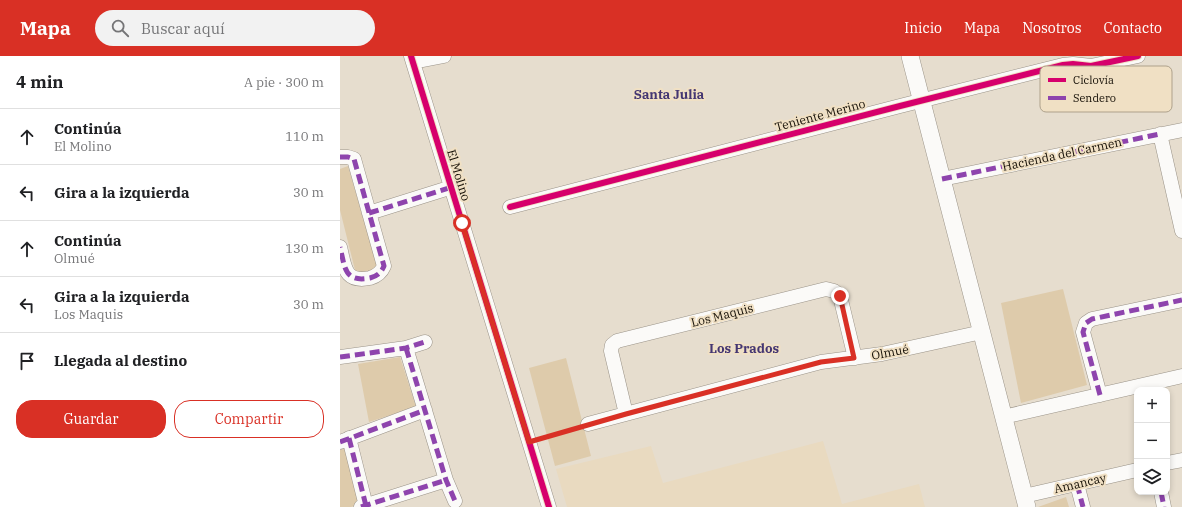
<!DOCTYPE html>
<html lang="es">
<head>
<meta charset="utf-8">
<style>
	body { margin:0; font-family:"IBM Plex Serif",serif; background:#f2f2f2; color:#202124 }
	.controls { position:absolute; right:12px; bottom:12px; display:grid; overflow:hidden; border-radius:8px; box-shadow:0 2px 6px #0003 }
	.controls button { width:36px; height:36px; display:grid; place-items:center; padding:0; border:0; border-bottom:1px solid #e0e0e0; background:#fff; color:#202124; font:20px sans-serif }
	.stop { position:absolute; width:12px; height:12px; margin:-9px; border:3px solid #d93025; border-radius:50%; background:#fff }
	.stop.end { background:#d93025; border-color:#fff; box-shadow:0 1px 4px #0008 }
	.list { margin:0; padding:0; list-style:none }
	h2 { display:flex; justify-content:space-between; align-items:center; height:52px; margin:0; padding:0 16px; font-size:17px }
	h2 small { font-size:13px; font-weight:400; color:#757577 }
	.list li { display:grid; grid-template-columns:26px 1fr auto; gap:12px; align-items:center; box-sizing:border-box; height:56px; padding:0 16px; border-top:1px solid #e0e0e0 }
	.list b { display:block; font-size:15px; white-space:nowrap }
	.list p { margin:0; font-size:13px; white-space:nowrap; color:#757577 }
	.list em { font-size:13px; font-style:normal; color:#757577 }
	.actions { display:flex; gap:8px; padding:12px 16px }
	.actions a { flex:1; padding:9px 0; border:1px solid #d93025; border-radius:16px; text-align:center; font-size:14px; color:#d93025 }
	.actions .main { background:#d93025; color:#fff }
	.icon { flex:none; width:22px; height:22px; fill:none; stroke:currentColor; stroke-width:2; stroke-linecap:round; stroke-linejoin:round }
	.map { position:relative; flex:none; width:842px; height:451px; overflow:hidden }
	header { display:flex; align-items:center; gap:24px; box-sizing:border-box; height:56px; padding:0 20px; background:#d93025; color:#fff }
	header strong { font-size:19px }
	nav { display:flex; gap:22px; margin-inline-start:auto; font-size:14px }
	.search { width:280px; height:36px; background:#f2f2f2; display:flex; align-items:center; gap:10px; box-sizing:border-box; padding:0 14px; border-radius:22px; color:#757577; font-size:15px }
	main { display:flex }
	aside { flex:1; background:#fff }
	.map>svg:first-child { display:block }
	.built { fill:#e9dac0 }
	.green { fill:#decbab }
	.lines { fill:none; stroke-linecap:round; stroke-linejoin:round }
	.minor-casing { stroke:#9a9388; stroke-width:15 }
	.major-casing { stroke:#9a9388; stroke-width:18 }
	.path { stroke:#c3c0ba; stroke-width:2.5; stroke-dasharray:4 2; stroke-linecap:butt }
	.minor { stroke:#fbfaf8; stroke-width:14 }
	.major { stroke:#fbfaf8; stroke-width:17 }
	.quiet { stroke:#8e44ad; stroke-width:5; stroke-dasharray:10 5; stroke-linecap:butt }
	.cycleway-casing { stroke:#f0e0c4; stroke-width:8 }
	.cycleway { stroke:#d6006c; stroke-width:6 }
	.route { stroke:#d93025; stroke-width:5 }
	.labels { text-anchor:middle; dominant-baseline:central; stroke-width:4; stroke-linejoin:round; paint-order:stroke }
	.street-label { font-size:12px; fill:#140e05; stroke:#f0e0c4 }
	.neighbourhood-label { font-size:13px; font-weight:bold; fill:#443672; stroke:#f0e0c4 }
	.key { fill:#f0e0c4; stroke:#aea18b; stroke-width:1 }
	.key-label { font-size:11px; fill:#140e05 }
</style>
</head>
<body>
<header>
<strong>Mapa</strong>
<div class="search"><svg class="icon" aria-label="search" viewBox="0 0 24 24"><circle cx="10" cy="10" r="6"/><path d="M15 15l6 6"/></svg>Buscar aquí</div>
<nav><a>Inicio</a><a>Mapa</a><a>Nosotros</a><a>Contacto</a></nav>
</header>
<main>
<aside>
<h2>4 min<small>A pie · 300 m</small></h2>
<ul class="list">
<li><svg class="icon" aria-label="ahead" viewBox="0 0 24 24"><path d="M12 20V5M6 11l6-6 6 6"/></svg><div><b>Continúa</b><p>El Molino</p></div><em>110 m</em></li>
<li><svg class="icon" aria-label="left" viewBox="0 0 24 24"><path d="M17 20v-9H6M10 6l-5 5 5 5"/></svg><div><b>Gira a la izquierda</b></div><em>30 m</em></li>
<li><svg class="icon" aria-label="ahead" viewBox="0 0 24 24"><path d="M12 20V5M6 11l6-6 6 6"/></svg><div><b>Continúa</b><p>Olmué</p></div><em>130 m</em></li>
<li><svg class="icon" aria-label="left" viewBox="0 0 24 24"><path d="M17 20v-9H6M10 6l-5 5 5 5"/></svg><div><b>Gira a la izquierda</b><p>Los Maquis</p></div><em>30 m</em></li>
<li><svg class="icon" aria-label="arrive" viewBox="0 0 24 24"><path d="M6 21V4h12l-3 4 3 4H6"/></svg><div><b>Llegada al destino</b></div></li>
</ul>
<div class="actions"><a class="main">Guardar</a><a>Compartir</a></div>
</aside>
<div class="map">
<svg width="842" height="451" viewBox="0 0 842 451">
	<rect width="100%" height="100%" fill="#e6ddce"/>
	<!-- built -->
	<path class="built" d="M483 385 502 448 579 428 585 451H227L216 413 311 390 323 427Z"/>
	<!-- green -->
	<path class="green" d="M8 110 38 213 16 218 0 154V113Z
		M723 233 747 329 681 347 661 247Z
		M60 301 76 351 29 366 18 308Z
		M226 302 251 400 215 410 189 312Z
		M7 392 22 447 11 451H0V394Z
		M726 441 729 451H698Z"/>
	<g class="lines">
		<!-- minor casing -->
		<g class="minor-casing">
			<path id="minor" d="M71 0 209 451
				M73 6 104 0
				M820 78 842 175
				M0 101H8L14 103 44 210C41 217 37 220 30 222 4 227 5 211 0 191
				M602 123 842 74
				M170 151 560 50 723 9 733 8 751 10 798 0
				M29 157 112 131
				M66 292 106 424 115 445
				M0 301 66 292 85 286
				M760 339 743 276 746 267 752 263 842 244
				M286 358 271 295 272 289 277 285 486 233 494 235 500 240 515 302
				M663 361 842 320
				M248 368 481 306 542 298 642 276
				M9 382 26 450
				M0 386 85 354
				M827 407 842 404
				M737 428 743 451
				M821 436 824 451
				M684 440 797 414
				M21 451 106 424"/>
		</g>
		<!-- major casing -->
		<g class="major-casing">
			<path id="major" d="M570 0 687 451"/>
		</g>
		<!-- path -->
		<path class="path" d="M201 383 236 372"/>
		<!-- minor -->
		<use href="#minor" class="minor"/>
		<!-- major -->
		<use href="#major" class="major"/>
		<!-- quiet -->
		<path class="quiet" d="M0 101H8L14 103 44 210C41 217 37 220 30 222 4 227 5 211 0 191
			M602 123 820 78
			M29 157 112 131
			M66 292 106 424 115 445
			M0 301 66 292 85 286
			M760 339 743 276 746 267 752 263 842 244
			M9 382 26 450
			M0 386 85 354
			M737 428 743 451
			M821 436 824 451
			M21 451 106 424"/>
		<!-- cycleway casing -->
		<g class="cycleway-casing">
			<path id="cycleway" d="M71 0 209 451
				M170 151 560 50 723 9 733 8 751 10 798 0"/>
		</g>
		<!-- cycleway -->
		<use href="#cycleway" class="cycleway"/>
	</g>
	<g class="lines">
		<!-- route -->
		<path class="route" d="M122 167 189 386 286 358 481 306 514 302 500 240"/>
	</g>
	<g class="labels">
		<!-- street labels -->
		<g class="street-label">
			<text transform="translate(480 59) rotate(-15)">Teniente Merino</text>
			<text transform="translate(722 98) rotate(-12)">Hacienda del Carmen</text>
			<text transform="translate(119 119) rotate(73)">El Molino</text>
			<text transform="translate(382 259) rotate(-14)">Los Maquis</text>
			<text transform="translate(550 296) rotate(-10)">Olmué</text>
			<text transform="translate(740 427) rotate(-13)">Amancay</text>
		</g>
		<!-- neighbourhood labels -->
		<g class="neighbourhood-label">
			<text x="329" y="38">Santa Julia</text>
			<text x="404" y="292">Los Prados</text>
		</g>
	</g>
	<!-- legend -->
	<rect x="700" y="10" width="132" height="46" rx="6" class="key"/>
	<rect x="708" y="22" width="18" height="4" fill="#d6006c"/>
	<rect x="708" y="40" width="18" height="4" fill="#8e44ad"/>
	<g class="key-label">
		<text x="733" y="28">Ciclovía</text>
		<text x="733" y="46">Sendero</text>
	</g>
</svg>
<div class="controls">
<button>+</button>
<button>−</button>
<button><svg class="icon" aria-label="layers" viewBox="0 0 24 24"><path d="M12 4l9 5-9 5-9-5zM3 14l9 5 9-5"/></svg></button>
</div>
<div class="stop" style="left:122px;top:167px"></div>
<div class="stop end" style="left:500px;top:240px"></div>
</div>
</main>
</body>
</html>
